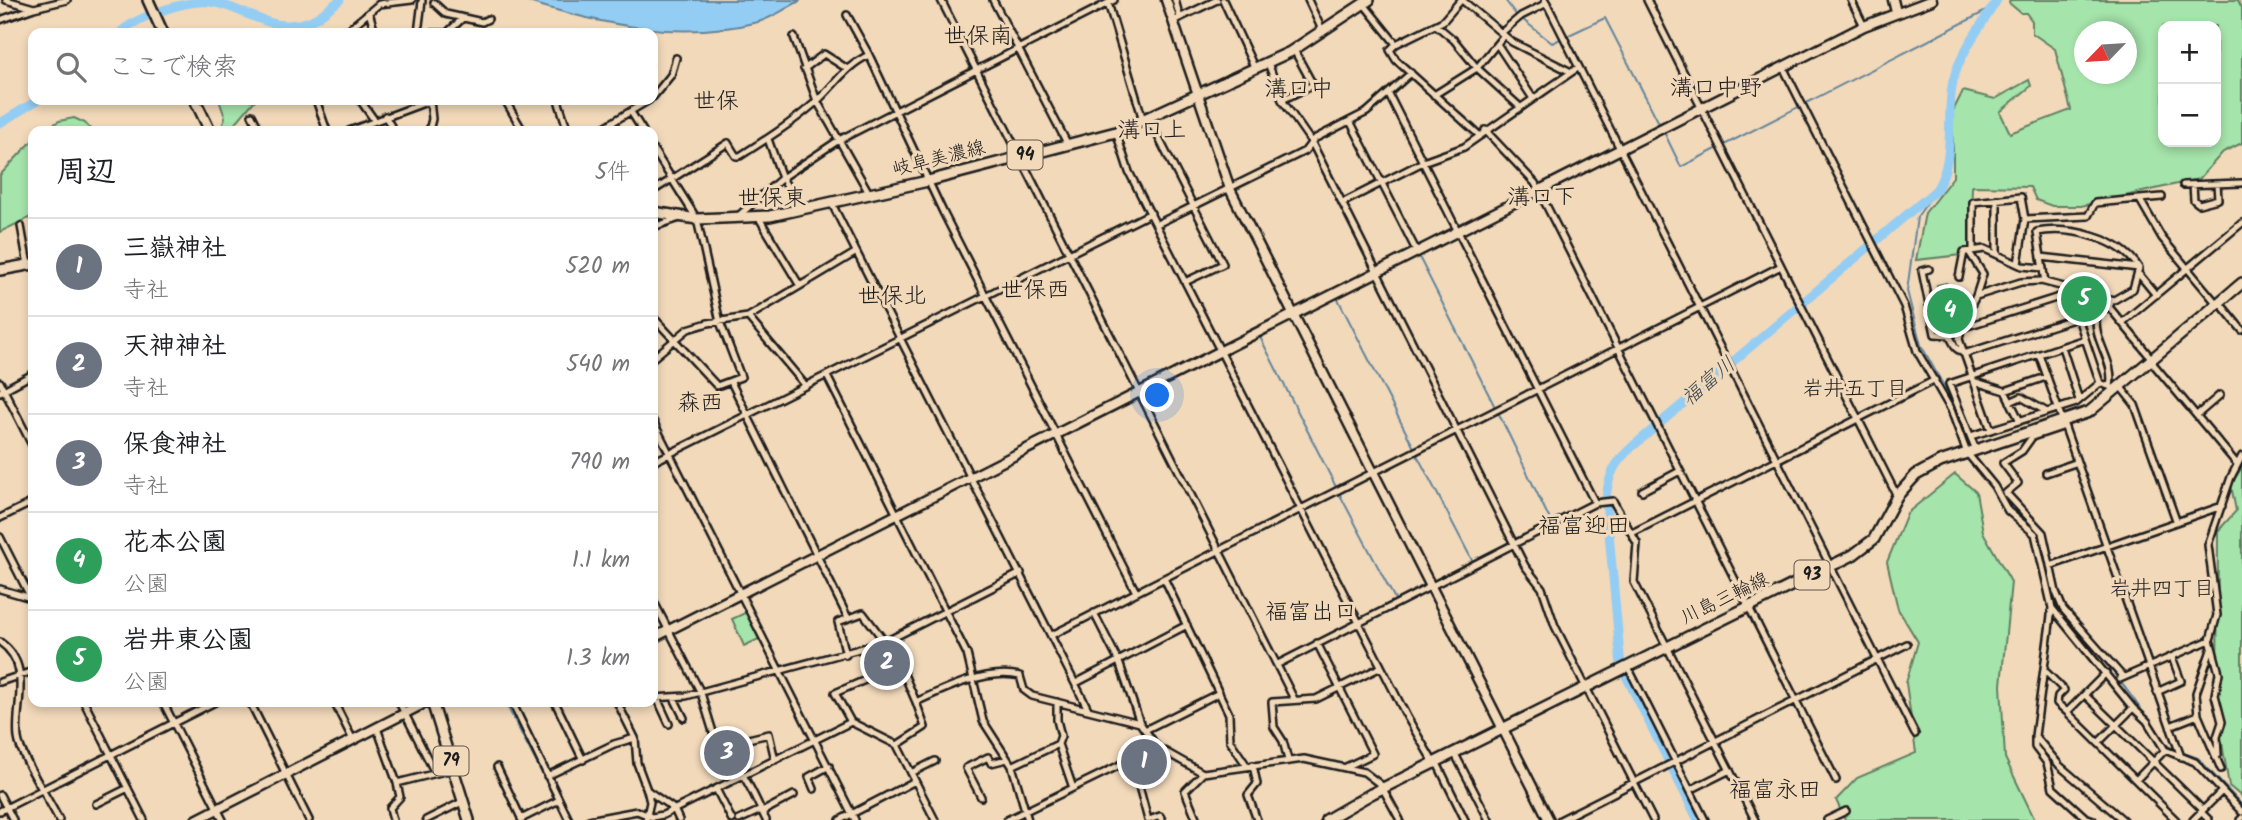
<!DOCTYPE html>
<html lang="ja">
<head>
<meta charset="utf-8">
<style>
	body { margin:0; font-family:Kalam,"Klee One",sans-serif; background:#f6f6f6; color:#202124 }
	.controls { position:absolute; right:21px; top:21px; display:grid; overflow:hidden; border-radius:14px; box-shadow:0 4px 10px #0003 }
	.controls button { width:63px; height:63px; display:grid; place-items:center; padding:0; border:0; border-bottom:2px solid #e0e0e0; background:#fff; color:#202124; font:35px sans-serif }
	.compass { position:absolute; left:2074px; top:21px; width:63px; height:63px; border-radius:50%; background:#fff; box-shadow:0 4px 10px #0003; rotate:245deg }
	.you { position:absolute; left:1158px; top:396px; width:24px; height:24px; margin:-18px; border:5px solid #fff; border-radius:50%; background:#1a73e8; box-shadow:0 0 0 10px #1a73e833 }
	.badge { display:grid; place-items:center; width:46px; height:46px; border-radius:50%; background:#d93025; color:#fff; font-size:23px; font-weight:700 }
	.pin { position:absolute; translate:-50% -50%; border:4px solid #fff; box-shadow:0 2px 7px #0006 }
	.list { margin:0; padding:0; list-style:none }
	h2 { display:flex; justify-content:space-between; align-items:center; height:91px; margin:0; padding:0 28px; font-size:30px }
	h2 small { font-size:23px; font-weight:400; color:#757577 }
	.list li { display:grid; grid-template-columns:46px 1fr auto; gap:21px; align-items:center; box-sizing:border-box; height:98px; padding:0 28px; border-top:2px solid #e0e0e0 }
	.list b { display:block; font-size:26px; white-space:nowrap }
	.list p { margin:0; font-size:23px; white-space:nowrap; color:#757577 }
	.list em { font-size:23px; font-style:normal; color:#757577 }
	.icon { flex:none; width:38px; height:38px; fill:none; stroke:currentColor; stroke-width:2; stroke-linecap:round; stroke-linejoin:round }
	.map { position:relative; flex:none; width:2242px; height:820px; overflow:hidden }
	.search { position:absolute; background:#fff; box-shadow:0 4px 10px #0003; left:28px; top:28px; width:630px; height:77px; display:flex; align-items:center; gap:18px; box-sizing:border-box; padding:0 24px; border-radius:14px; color:#757577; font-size:26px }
	.panel { position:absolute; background:#fff; box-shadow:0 4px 10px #0003; left:28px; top:126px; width:630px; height:581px; border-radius:14px }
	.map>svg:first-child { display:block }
	.green { fill:#a5e4ab; stroke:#608064; stroke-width:2; fill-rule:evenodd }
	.water { fill:#94cdf3; stroke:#64869d; stroke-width:2 }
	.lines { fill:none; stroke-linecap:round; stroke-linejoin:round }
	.stream { stroke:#64869d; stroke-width:2 }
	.river { stroke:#94cdf3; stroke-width:9 }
	.street-casing { stroke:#1c1c1c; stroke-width:10 }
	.secondary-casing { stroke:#1c1c1c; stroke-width:13 }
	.primary-casing { stroke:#1c1c1c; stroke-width:14 }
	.street { stroke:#f2d9ba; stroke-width:5 }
	.secondary { stroke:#f2d9ba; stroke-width:8 }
	.primary { stroke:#f2d9ba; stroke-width:9 }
	.labels { text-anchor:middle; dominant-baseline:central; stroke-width:6; stroke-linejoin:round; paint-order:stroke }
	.shield { fill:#f2d9ba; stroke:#5c554b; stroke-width:2 }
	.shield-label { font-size:18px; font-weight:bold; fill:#1c1c1c }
	.street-label { font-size:19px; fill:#1c1c1c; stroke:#f2d9ba }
	.water-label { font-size:21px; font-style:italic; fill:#3a4852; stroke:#f2d9ba }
	.neighbourhood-label { font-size:21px; fill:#1c1c1c; stroke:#f2d9ba }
	.quarter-label { font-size:23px; fill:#1c1c1c; stroke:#f2d9ba }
</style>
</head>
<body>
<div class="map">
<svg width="2242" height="820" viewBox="0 0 2242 820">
	<rect width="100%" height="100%" fill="#f2d9ba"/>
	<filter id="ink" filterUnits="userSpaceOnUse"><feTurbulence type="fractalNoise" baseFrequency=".0143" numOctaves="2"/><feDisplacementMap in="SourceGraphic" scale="14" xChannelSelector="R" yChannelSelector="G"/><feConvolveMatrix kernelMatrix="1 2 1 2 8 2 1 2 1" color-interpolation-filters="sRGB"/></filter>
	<g filter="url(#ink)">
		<!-- green -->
		<path class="green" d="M2010 0H2238L2242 8V143L2223 152 2199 179 2081 206H2052L2036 200 2030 187 1972 186 1970 254 1916 260 1925 213 1953 177V111L1963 91 1995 99 2029 80 2031 86 2000 112 2010 133 2071 110 2055 49 2032 33V21L2026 13H2021L2009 3ZM2163 26H2216V142H2163ZM2084 32H2126V74H2084Z
			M219 100H255L229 131H221L225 117Z
			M74 118 85 123 92 131H43L59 121Z
			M33 140V216L0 232V175Z
			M1946 283 1955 291V334L1945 336 1946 321 1937 285Z
			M2242 467V797L2229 786 2217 712 2218 531 2236 511 2231 485Z
			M1955 474 1976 492 1983 532 2011 582 2001 685 2005 758 2035 820H1845L1836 800 1857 778 1916 753 1906 683 1918 642 1898 609 1887 562 1907 513Z
			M747 612 761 638 744 646 732 619Z"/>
		<!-- water -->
		<path class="water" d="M522 0H801C788 7 773 18 758 22 677 42 599 24 522 0Z"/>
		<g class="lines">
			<!-- stream -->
			<path class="stream" d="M1505 0 1517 16
				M1522 19 1552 43 1605 18 1659 123
				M1664 132 1681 167 1992 8
				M1936 190 1917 217 1907 291 1921 345 1951 399 1970 448
				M1418 255 1495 407
				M1338 299 1414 448
				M1260 337 1336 487
				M1498 412 1551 522
				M1416 453 1473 562
				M1973 456 2010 506 2037 531 2056 603 2068 619
				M1339 493 1396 601
				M1604 496H1606
				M0 592 29 601
				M2081 633 2118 678
				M2121 682 2168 746 2176 751
				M505 702 566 820
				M2181 752 2198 758 2242 805
				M887 798 914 785
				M1002 820 1003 819"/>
			<!-- river -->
			<path class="river" d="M120 33C137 16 186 0 210 2 239 5 265 30 298 24 315 22 327 10 340 0
				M0 123 38 100
				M1698 820 1621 666 1606 500C1608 475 1614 463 1633 446L1936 190C1957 157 1945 118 1953 81 1960 52 1982 25 1997 0"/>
			<!-- street casing -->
			<g class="street-casing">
				<path id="street" d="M6 0 34 8 67 0
					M941 0 1294 699
					M993 0 1067 143
					M1175 0 1180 18
					M1223 0 1255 69
					M1308 0 1323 32
					M1462 0 1512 42 1571 72
					M1545 0 1915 734
					M1647 0 1897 496
					M1851 0 1864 26
					M434 3 446 14 482 22 488 19
					M1108 3 1143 120
					M1363 3 1396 44 1390 50 1396 60 1479 135
					M369 12 375 33
					M847 15 869 55
					M0 20 34 8
					M1173 21 1217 0
					M1436 25 1454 40 1477 68 1519 106
					M344 33 379 4 412 0
					M418 33 422 1
					M419 33H447
					M447 33 463 18
					M1501 33 1521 16 1547 3
					M794 37 817 101 869 193
					M1396 44 1443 21 1461 0
					M1497 44 1532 97
					M1268 63 1282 100 1312 143 1525 566 1542 588 1555 626 1653 820
					M1783 67 1904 306 1917 351 1951 410 1967 453 1994 486 2008 511 2035 534 2052 608 2133 708 2147 721 2165 750 2195 762 2242 812
					M804 69 824 54 846 68
					M1389 95 1595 503
					M1434 95 1477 68 1504 35
					M653 97 671 75 676 58
					M316 100 327 131
					M360 100 375 121
					M505 100 523 131
					M558 100 568 131
					M1282 100 1313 85 1294 50
					M631 112 643 131
					M252 115 260 131
					M385 116 394 131
					M1148 117 1223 264 1185 282
					M1350 121 1417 252
					M1485 130 1535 183 1836 780
					M349 131 432 100
					M429 131 432 119 430 100
					M598 131 649 100
					M1116 132 1129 172 1407 717 1435 765
					M768 139 782 178 801 209
					M653 149 697 219 720 322 741 377 717 386 653 317
					M2183 185 2242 183
					M2193 185 2194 200 2199 204 2218 199 2217 184
					M653 191 728 143 736 156H740C767 139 792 123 816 102 835 85 845 66 869 55L943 212 1136 592
					M1997 199V254
					M2140 200 2162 238 2217 304
					M831 202 1088 709
					M1342 203 1423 162 1464 147 1579 67
					M736 218 782 178 839 140 1114 0
					M759 218 800 286
					M2025 219 2088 216 2095 203 2162 197
					M1157 224 1305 151 1314 139 1367 112 1411 73
					M21 226 28 265
					M653 227 680 218
					M1973 250V202L2021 197 2025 219 2018 264
					M1969 252 1983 274 1976 296 1963 321 1959 339 1991 430
					M2041 257 2139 268
					M1929 269 1922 271 1935 334 1949 335 1956 348 1964 354
					M2138 273 2156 295
					M1959 277 1964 252 1985 249 2022 266 2043 268
					M1976 296 2021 282 2041 281 2114 300 2133 289 2139 268C2121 238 2070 226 2037 232L2045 282
					M2219 302 2242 330
					M2109 307 2152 359
					M748 317 806 386
					M2078 318 2100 383 2111 387
					M2123 322 2242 223
					M1961 328 2078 291
					M2062 347 2079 400
					M1964 354 2089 314 2096 316
					M2039 354 2181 757
					M653 358 688 329 708 323 748 317 855 253
					M2150 360 2237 464
					M827 376 967 654 983 721 1012 766 1028 820
					M0 382 33 447
					M731 382 847 616
					M1976 382 2005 391 2020 421
					M2110 386C2116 360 2089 338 2098 311L2109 307 2112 300
					M2120 386 2135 405 2176 520
					M2005 391 2046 377
					M0 392 33 374
					M2010 402 2021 397 2047 412
					M2197 415 2220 395
					M653 421 855 820
					M2062 427 2032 437 2022 451 2003 463 2018 483 2006 493 2043 533 2056 592 2063 609 2123 677
					M1971 436 2076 403 2100 383
					M1976 450 1949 384 2085 339
					M653 462 1151 213
					M2046 473 2075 463
					M1642 491 1680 471
					M0 518 33 502
					M1632 533 1935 380
					M0 537 33 602
					M2050 566 2222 506
					M1164 578 1229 714 1230 741 1247 766
					M0 589 31 598
					M653 600 701 693 720 755C745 767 754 797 766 820
					M2052 608 2035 736 2060 766 2123 820
					M1094 613 1119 662 1140 723 1157 747 1203 773 1304 759 1364 772 1385 788
					M1052 635 1781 266
					M0 642C34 666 14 705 18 738 20 756 50 801 59 820
					M1317 643 1373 754 1346 767
					M2212 647 2219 673 2215 695 2222 722 2217 737 2218 755
					M846 655 838 622 863 613 897 658 916 702C946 688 988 668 1020 676L1024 690 1032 696 1140 723
					M1278 664 1595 503 1613 501 1637 543 1634 582 1755 820
					M1628 667 1705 820
					M2044 670 2064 690 2058 696 2057 703 2067 712
					M2106 673 2067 712 2176 820
					M2120 679 2210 640
					M0 682 33 671
					M1076 683 1187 625
					M2157 692 2181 681 2172 657
					M2085 695 2203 810
					M653 698 686 696 885 642 1021 573
					M657 698 669 724
					M674 698 684 718
					M84 702 144 820
					M163 702 223 820
					M250 702 309 820
					M334 702 353 740
					M399 702 435 773
					M512 702 569 820
					M555 702 583 760
					M617 702 635 738 637 763 647 790 674 809 679 820
					M1057 702V720L1061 736 1058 744 1073 788
					M851 722 835 693 900 665
					M2170 726 2198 715
					M377 728 397 783
					M1145 730 1219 693
					M2035 736V747L2047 763 2053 788 2085 817 2093 820
					M748 739 769 734 775 760
					M2098 743 2133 708
					M897 745 925 727 916 702
					M1455 754 1489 820
					M1132 760 1148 820
					M1288 760 1283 741 1274 727 1272 702 1316 699 1381 667
					M1437 763 1465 820
					M1253 765 1257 784 1248 795 1257 820
					M1012 766 1058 744
					M497 767 522 820
					M2221 769 2198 715 2196 693 2212 647 2210 640 2217 615 2208 545 2231 477 2242 456
					M911 773 935 761
					M547 776 614 744 635 738
					M2136 780 2165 750
					M716 789 732 820
					M814 789 809 777 829 766
					M1383 789 1400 820
					M1690 790 1730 770
					M0 795 13 820
					M981 797 966 768 988 757 991 763 1007 759
					M96 804 128 788
					M0 811 215 702
					M762 812 794 795
					M2201 812 2209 820
					M521 819 559 800
					M393 820 390 808 400 797 397 783 453 769
					M426 820 464 801
					M589 820 637 811 652 817 663 815 851 722 897 745 935 820
					M646 820 650 802 647 790
					M739 820 761 810
					M840 820 915 781
					M1007 820 1157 747
					M1149 820 1160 816 1162 820
					M1197 820 1185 791 1203 773
					M1560 820 1907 644
					M1827 820 1846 811
					M2193 820 2221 792
					M2240 820 2242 818"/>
			</g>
			<!-- secondary casing -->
			<g class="secondary-casing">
				<path id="secondary" d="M1166 0 1230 189 1549 820
					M1893 0 1896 12
					M653 638 1864 26 1932 0
					M196 820 427 702"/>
			</g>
			<!-- primary casing -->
			<g class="primary-casing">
				<path id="primary" d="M148 0 163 33
					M195 100 210 131
					M653 212 697 219 770 216 928 181 1116 132 1290 52 1369 0
					M0 270 33 264
					M432 702 469 820
					M1326 820 1371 794 1853 555 1874 539 1897 496 1916 475 1940 462 2089 412 2242 283"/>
			</g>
			<!-- street -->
			<use href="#street" class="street"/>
			<!-- secondary -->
			<use href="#secondary" class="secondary"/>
			<!-- primary -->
			<use href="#primary" class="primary"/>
		</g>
	</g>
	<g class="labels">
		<!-- shield labels -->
		<g class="shield">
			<rect x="1007.5" y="140.5" width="35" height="29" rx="5"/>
			<rect x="1794.5" y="560.5" width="35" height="29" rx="5"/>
			<rect x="433.5" y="746.5" width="35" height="29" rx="5"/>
		</g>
		<g class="shield-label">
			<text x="1025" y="155">94</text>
			<text x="1812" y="575">93</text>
			<text x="451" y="761">79</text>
		</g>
		<!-- street labels -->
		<g class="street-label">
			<text transform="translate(939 159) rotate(-14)">岐阜美濃線</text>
			<text transform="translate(1725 599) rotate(-26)">川島三輪線</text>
		</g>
		<!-- water labels -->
		<g class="water-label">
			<text transform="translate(1709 382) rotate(-40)">福富川</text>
		</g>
		<!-- neighbourhood labels -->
		<g class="neighbourhood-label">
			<text x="1855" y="389">岩井五丁目</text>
			<text x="2162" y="589">岩井四丁目</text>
		</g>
		<!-- quarter labels -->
		<g class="quarter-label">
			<text x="978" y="37">世保南</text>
			<text x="1716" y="89">溝口中野</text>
			<text x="1299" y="90">溝口中</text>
			<text x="716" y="102">世保</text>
			<text x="1152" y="131">溝口上</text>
			<text x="1542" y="198">溝口下</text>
			<text x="772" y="199">世保東</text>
			<text x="1035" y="291">世保西</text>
			<text x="892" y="297">世保北</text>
			<text x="700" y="404">森西</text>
			<text x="1584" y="527">福富迎田</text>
			<text x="1311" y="613">福富出口</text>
			<text x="1775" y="791">福富永田</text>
		</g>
	</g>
</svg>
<div class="controls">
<button>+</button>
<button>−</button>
</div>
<svg class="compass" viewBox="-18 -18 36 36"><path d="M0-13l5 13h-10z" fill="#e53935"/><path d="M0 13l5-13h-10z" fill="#757577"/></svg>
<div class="you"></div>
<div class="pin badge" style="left:1144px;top:762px;background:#6b7280">1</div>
<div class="pin badge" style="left:887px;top:663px;background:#6b7280">2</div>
<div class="pin badge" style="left:727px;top:753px;background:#6b7280">3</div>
<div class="pin badge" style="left:1950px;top:311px;background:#2e9e5b">4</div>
<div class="pin badge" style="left:2084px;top:299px;background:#2e9e5b">5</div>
<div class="search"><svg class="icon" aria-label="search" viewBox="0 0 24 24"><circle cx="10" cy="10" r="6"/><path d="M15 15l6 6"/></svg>ここで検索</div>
<section class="panel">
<h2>周辺<small>5件</small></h2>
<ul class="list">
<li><span class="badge" style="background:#6b7280">1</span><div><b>三嶽神社</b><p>寺社</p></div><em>520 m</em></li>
<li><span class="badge" style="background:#6b7280">2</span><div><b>天神神社</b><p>寺社</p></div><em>540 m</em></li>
<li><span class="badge" style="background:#6b7280">3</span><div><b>保食神社</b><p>寺社</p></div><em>790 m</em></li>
<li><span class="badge" style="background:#2e9e5b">4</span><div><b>花本公園</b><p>公園</p></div><em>1.1 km</em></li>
<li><span class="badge" style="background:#2e9e5b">5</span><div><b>岩井東公園</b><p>公園</p></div><em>1.3 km</em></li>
</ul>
</section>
</div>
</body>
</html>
